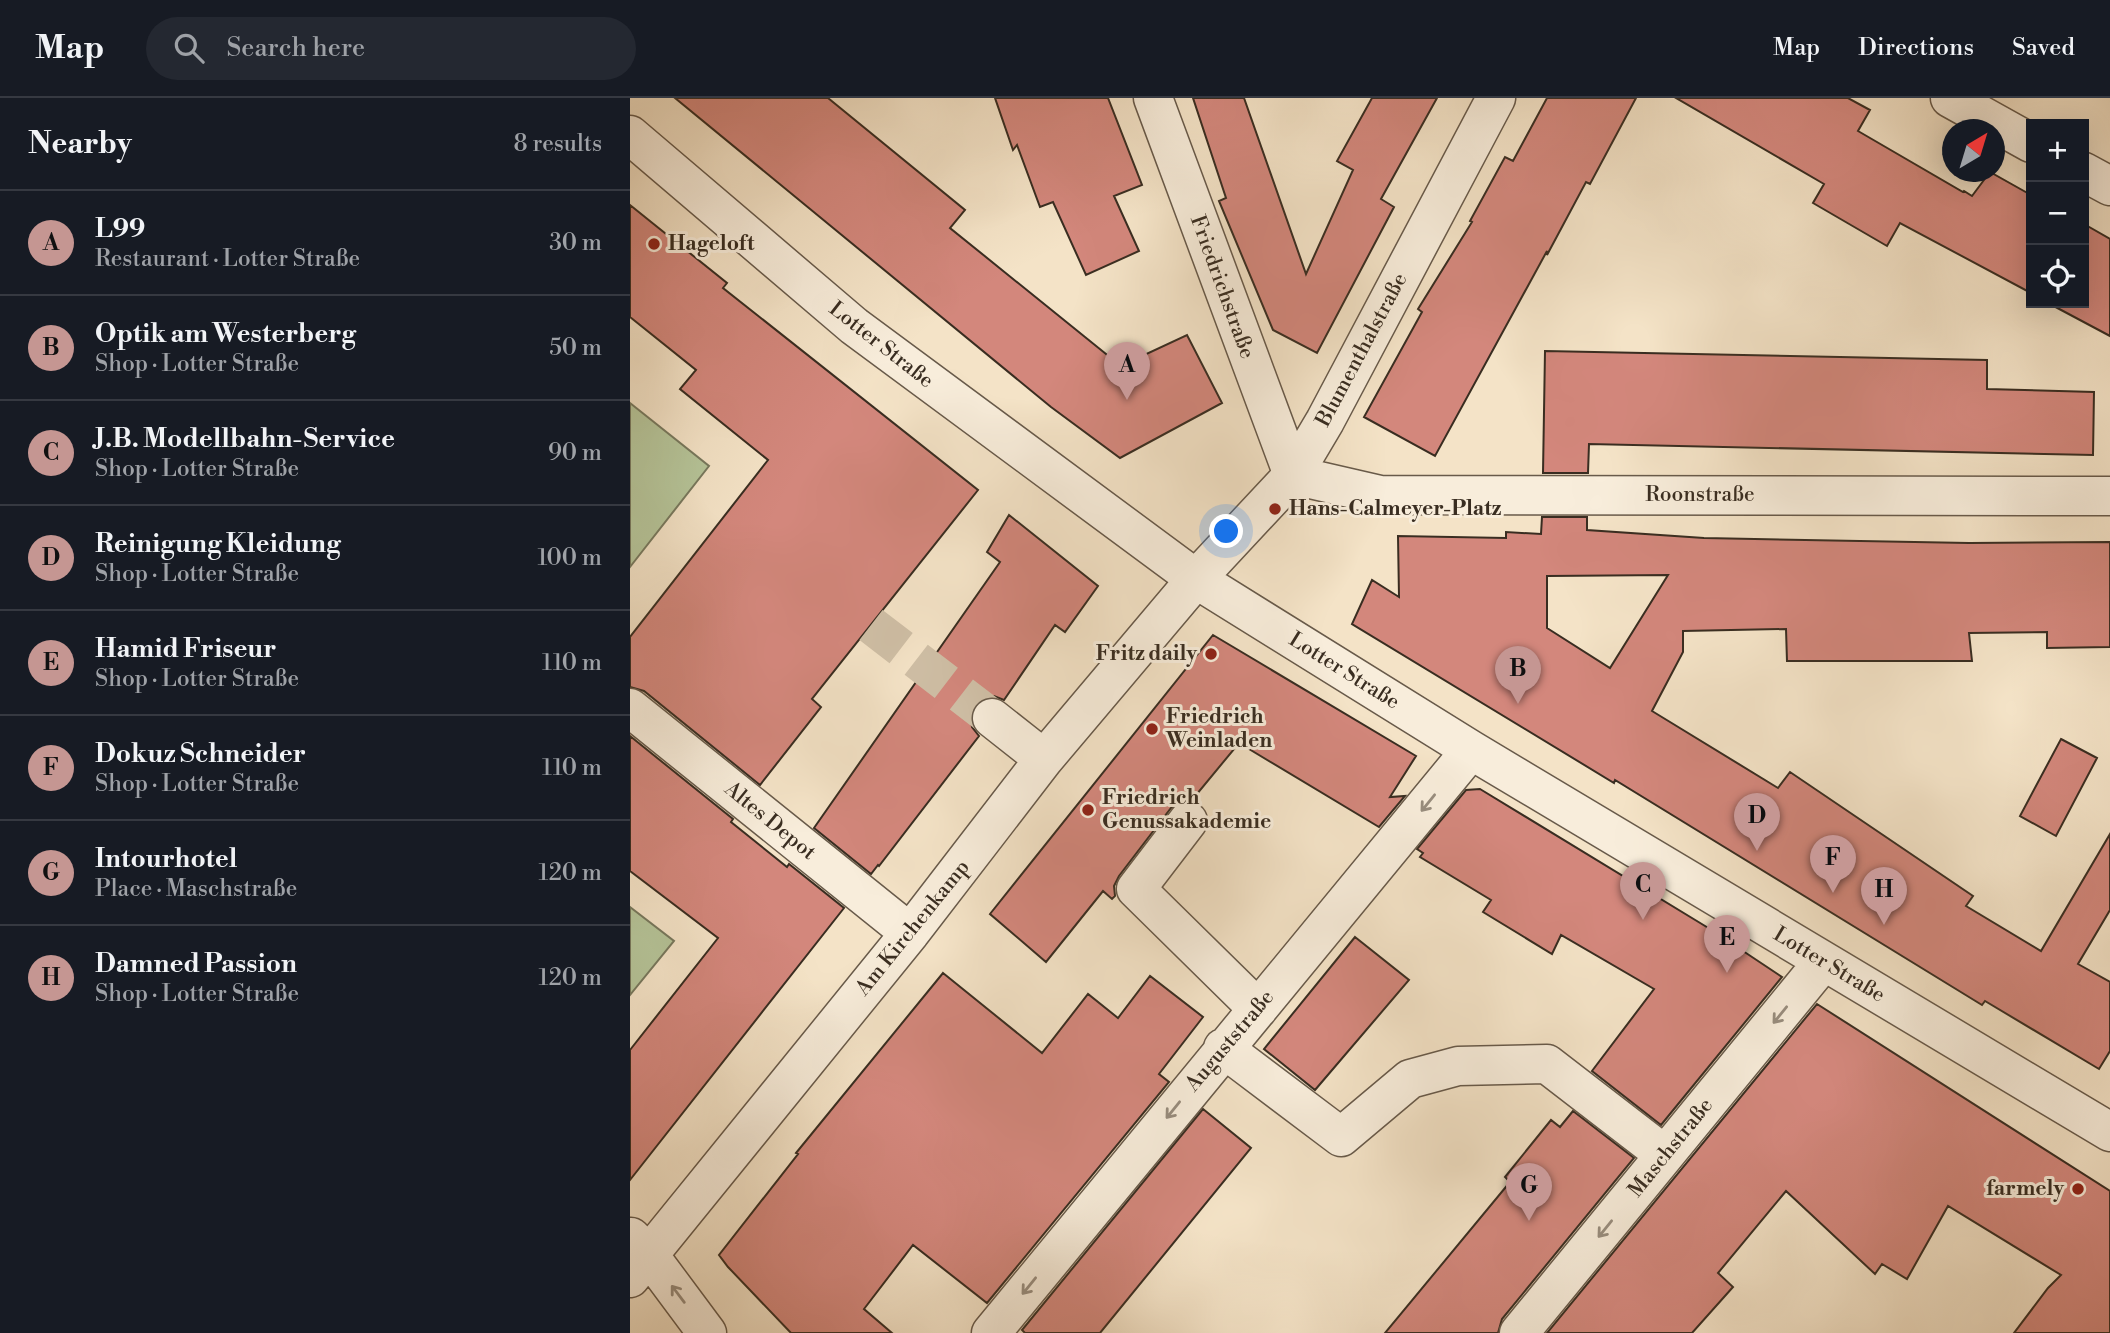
<!DOCTYPE html>
<html lang="en">
<head>
<meta charset="utf-8">
<style>
	body { margin:0; font-family:"Libre Bodoni",serif; background:#242831; color:#f1f3f6 }
	.controls { position:absolute; right:21px; top:21px; display:grid; overflow:hidden; border-radius:0px; box-shadow:0 7px 28px #0002 }
	.controls button { width:63px; height:63px; display:grid; place-items:center; padding:0; border:0; border-bottom:2px solid #363941; background:#171b24; color:#f1f3f6; font:35px sans-serif }
	.compass { position:absolute; left:1312px; top:21px; width:63px; height:63px; border-radius:50%; background:#171b24; box-shadow:0 7px 28px #0002; rotate:38deg }
	.you { position:absolute; left:597px; top:434px; width:24px; height:24px; margin:-18px; border:5px solid #fff; border-radius:50%; background:#1a73e8; box-shadow:0 0 0 10px #1a73e833 }
	.badge { display:grid; place-items:center; width:46px; height:46px; border-radius:50%; background:#c59692; color:#111; font-size:23px; font-weight:700 }
	.pin { position:absolute; translate:-50% -58px; filter:drop-shadow(0 2px 4px #0008) }
	.pin::after { content:''; position:absolute; top:37px; width:24px; height:21px; background:inherit; clip-path:polygon(0 0,100% 0,50% 100%) }
	.list { margin:0; padding:0; list-style:none }
	h2 { display:flex; justify-content:space-between; align-items:center; height:91px; margin:0; padding:0 28px; font-size:30px }
	h2 small { font-size:23px; font-weight:400; color:#9ea1a6 }
	.list li { display:grid; grid-template-columns:46px 1fr auto; gap:21px; align-items:center; box-sizing:border-box; height:105px; padding:0 28px; border-top:2px solid #363941 }
	.list b { display:block; font-size:26px; white-space:nowrap }
	.list p { margin:0; font-size:23px; white-space:nowrap; color:#9ea1a6 }
	.list em { font-size:23px; font-style:normal; color:#9ea1a6 }
	.icon { flex:none; width:38px; height:38px; fill:none; stroke:currentColor; stroke-width:2; stroke-linecap:round; stroke-linejoin:round }
	.map { position:relative; flex:none; width:1480px; height:1235px; overflow:hidden }
	header { display:flex; align-items:center; gap:42px; box-sizing:border-box; height:98px; padding:0 35px; background:#171b24; border-bottom:2px solid #363941 }
	header strong { font-size:33px }
	nav { display:flex; gap:38px; margin-inline-start:auto; font-size:24px }
	.search { width:490px; height:63px; background:#242831; display:flex; align-items:center; gap:18px; box-sizing:border-box; padding:0 24px; border-radius:38px; color:#9ea1a6; font-size:26px }
	main { display:flex }
	aside { flex:1; background:#171b24 }
	.map>svg:first-child { display:block }
	.green { fill:#b6c59a; stroke:#78795e; stroke-width:2 }
	.building { fill:#d3877c; stroke:#392d21; stroke-width:2; fill-rule:evenodd }
	.lines { fill:none; stroke-linecap:round; stroke-linejoin:round }
	.minor-tunnel { stroke:#cfbfa6; stroke-width:38; stroke-dasharray:38 19; stroke-linecap:butt }
	.minor-casing { stroke:#685a4a; stroke-width:41 }
	.minor { stroke:#f8eddb; stroke-width:38 }
	.oneway { stroke:#988d7e }
	.poi-dot { fill:#8f2418; stroke:#f8eddb; stroke-width:2.5 }
	.labels { text-anchor:middle; dominant-baseline:central; stroke-width:6; stroke-linejoin:round; paint-order:stroke }
	.poi-label { font-size:21px; font-weight:bold; fill:#392d21; stroke:#f8eddb; text-anchor:start }
	.street-label { font-size:21px; fill:#392d21; stroke:#f8eddb }
</style>
</head>
<body>
<header>
<strong>Map</strong>
<div class="search"><svg class="icon" aria-label="search" viewBox="0 0 24 24"><circle cx="10" cy="10" r="6"/><path d="M15 15l6 6"/></svg>Search here</div>
<nav><a>Map</a><a>Directions</a><a>Saved</a></nav>
</header>
<main>
<aside>
<h2>Nearby<small>8 results</small></h2>
<ul class="list">
<li><span class="badge">A</span><div><b>L99</b><p>Restaurant · Lotter Straße</p></div><em>30 m</em></li>
<li><span class="badge">B</span><div><b>Optik am Westerberg</b><p>Shop · Lotter Straße</p></div><em>50 m</em></li>
<li><span class="badge">C</span><div><b>J.B. Modellbahn-Service</b><p>Shop · Lotter Straße</p></div><em>90 m</em></li>
<li><span class="badge">D</span><div><b>Reinigung Kleidung</b><p>Shop · Lotter Straße</p></div><em>100 m</em></li>
<li><span class="badge">E</span><div><b>Hamid Friseur</b><p>Shop · Lotter Straße</p></div><em>110 m</em></li>
<li><span class="badge">F</span><div><b>Dokuz Schneider</b><p>Shop · Lotter Straße</p></div><em>110 m</em></li>
<li><span class="badge">G</span><div><b>Intourhotel</b><p>Place · Maschstraße</p></div><em>120 m</em></li>
<li><span class="badge">H</span><div><b>Damned Passion</b><p>Shop · Lotter Straße</p></div><em>120 m</em></li>
</ul>
</aside>
<div class="map">
<svg width="1480" height="1235" viewBox="0 0 1480 1235">
	<rect width="100%" height="100%" fill="#f4e3c7"/>
	<filter id="stains"><feTurbulence type="fractalNoise" baseFrequency=".00286" numOctaves="4"/><feColorMatrix values="0 0 0 0 .2 0 0 0 0 .09 0 0 0 0 .02 0 0 0 .5 -.17"/></filter>
	<radialGradient id="worn" r=".72"><stop offset=".6" stop-color="#630" stop-opacity="0"/><stop offset="1" stop-color="#630" stop-opacity=".3"/></radialGradient>
	<!-- green -->
	<path class="green" d="M0 305 79 368 0 469Z
		M0 809 44 843 0 897Z"/>
	<!-- building -->
	<path class="building" d="M45 0H198L335 112 320 130 502 277 497 265 557 237 592 305 490 360 421 309Z
		M365 0H478L512 87 484 98 509 153 456 177 423 104 410 109 387 47 383 52Z
		M563 0H614L676 176 723 72 707 63 742 0H807L751 101 764 109 687 255 643 232 589 103 596 100Z
		M917 0H1006L960 86 956 84 917 157V153L805 358 734 319 792 214 788 211 842 124 840 123 875 59 883 63Z
		M1046 0H1218L1240 12 1228 33 1333 94 1334 93 1342 98 1360 74 1401 97V195L1270 125 1257 148 1183 105 1194 86Z
		M0 107 97 185 93 190 348 392 182 601 191 609 130 687 14 593 0 589V539L138 362 50 291 66 272 0 219Z
		M1454 126 1480 141V238L1418 205H1454Z
		M915 253 1357 262V291L1464 294 1463 357 959 346 958 375H913Z
		M379 417 468 488 435 534 425 527 374 602 364 598 355 600 345 606 340 618 342 629 349 638 249 768 248 767 241 776 184 730 370 464 357 454Z
		M912 419H957V432L1074 440 1339 445 1480 444V549L1417 550V534L1339 535 1342 563H1157L1156 531 1053 533V554L1022 613 1148 690 1160 674 1343 798 1336 808 1411 853 1480 736V812L1448 866 1480 884V953L1469 971 1355 903 1352 907 985 682 984 685 722 526 742 482 769 499 768 438 876 440V434L911 436ZM1038 477 980 570 917 530V478Z
		M583 537 786 658 760 699 775 698 749 729 609 645 562 702 550 703 541 710 489 778 484 788 485 798 482 801 473 793 416 864 360 816Z
		M0 638 103 721 101 724 157 769 159 766 214 810 0 1082V952L88 840 0 773Z
		M1431 641 1467 660 1426 738 1390 718Z
		M850 691 1080 831 1152 879 1031 1027 962 973 1024 891 931 837 922 856 853 814 861 802 790 759 793 755 787 751 836 692Z
		M725 839 779 882 685 992 634 951Z
		M313 875 412 955 458 896 488 920 520 878 573 919 529 976 539 984 357 1205 283 1147 234 1211 262 1235H161L98 1169 89 1157 168 1056 166 1055Z
		M1187 906 1480 1093V1235H1384L1418 1190 1431 1177 1318 1108 1277 1181 1252 1166 1245 1176 1156 1093 1088 1175 1103 1189 1062 1235H917Z
		M573 1011 621 1050 470 1235H395L392 1232Z
		M943 1013 1004 1060 872 1221 868 1235H755L880 1084 875 1079 921 1022 930 1029Z"/>
	<g class="lines">
		<!-- minor-tunnel -->
		<path class="minor-tunnel" d="M241 527 362 620"/>
		<!-- minor casing -->
		<g class="minor-casing">
			<path id="minor" d="M523 0 663 377 750 397 1480 398
				M1320 0 1401 45
				M0 37 224 228 566 481 841 652 1480 1034
				M1454 74 1480 88
				M0 610 280 835
				M362 620 414 661
				M558 723 506 791 628 911
				M593 950 711 1039 780 981 828 968 917 966 1035 1057
				M1 1139 19 1157 77 1235
				M0 1180 280 835 414 661 566 481 663 377 695 323 866 0
				M361 1235 841 652
				M889 1235 1193 864"/>
		</g>
		<!-- minor -->
		<use href="#minor" class="minor"/>
	</g>
	<!-- one-way arrows -->
	<defs><path id="oneway-shaft" d="M-6 0H5M1.5-3L5.5 0L1.5 3" fill="none" stroke-width="1.6" stroke-linecap="round" stroke-linejoin="round" transform="scale(1.75)"/></defs>
	<g class="oneway">
		<use href="#oneway-shaft" transform="translate(798 705) rotate(129)"/>
		<use href="#oneway-shaft" transform="translate(1150 917) rotate(129)"/>
		<use href="#oneway-shaft" transform="translate(543 1012) rotate(129)"/>
		<use href="#oneway-shaft" transform="translate(975 1131) rotate(129)"/>
		<use href="#oneway-shaft" transform="translate(399 1188) rotate(129)"/>
		<use href="#oneway-shaft" transform="translate(48 1196) rotate(-127)"/>
	</g>
	<!-- markers -->
	<g class="poi-dot">
		<circle cx="24" cy="146" r="7"/>
		<circle cx="645" cy="411" r="7"/>
		<circle cx="581" cy="556" r="7"/>
		<circle cx="522" cy="631" r="7"/>
		<circle cx="458" cy="712" r="7"/>
		<circle cx="1448" cy="1091" r="7"/>
	</g>
	<g class="labels">
		<!-- poi labels -->
		<g class="poi-label">
			<text x="38" y="146">Hageloft</text>
			<text x="659" y="411">Hans-Calmeyer-Platz</text>
			<text x="567" y="556" text-anchor="end">Fritz daily</text>
			<text x="536" y="619">Friedrich<tspan x="536" dy="24">Weinladen</tspan></text>
			<text x="472" y="700">Friedrich<tspan x="472" dy="24">Genussakademie</tspan></text>
			<text x="1434" y="1091" text-anchor="end">farmely</text>
		</g>
		<!-- street labels -->
		<g class="street-label">
			<text transform="translate(592 189) rotate(70)">Friedrichstraße</text>
			<text transform="translate(251 247) rotate(38)">Lotter Straße</text>
			<text transform="translate(732 252) rotate(-62)">Blumenthalstraße</text>
			<text x="1070" y="397">Roonstraße</text>
			<text transform="translate(714 573) rotate(32)">Lotter Straße</text>
			<text transform="translate(140 723) rotate(39)">Altes Depot</text>
			<text transform="translate(283 830) rotate(-51)">Am Kirchenkamp</text>
			<text transform="translate(1199 867) rotate(31)">Lotter Straße</text>
			<text transform="translate(600 943) rotate(-50)">Auguststraße</text>
			<text transform="translate(1041 1050) rotate(-51)">Maschstraße</text>
		</g>
	</g>
	<rect width="100%" height="100%" filter="url(#stains)"/>
	<rect width="100%" height="100%" fill="url(#worn)"/>
</svg>
<div class="controls">
<button>+</button>
<button>−</button>
<button><svg class="icon" aria-label="locate" viewBox="0 0 24 24"><circle cx="12" cy="12" r="6"/><path d="M12 2v4M12 18v4M2 12h4M18 12h4"/></svg></button>
</div>
<svg class="compass" viewBox="-18 -18 36 36"><path d="M0-13l5 13h-10z" fill="#e53935"/><path d="M0 13l5-13h-10z" fill="#9ea1a6"/></svg>
<div class="you"></div>
<div class="pin badge" style="left:497px;top:302px">A</div>
<div class="pin badge" style="left:888px;top:606px">B</div>
<div class="pin badge" style="left:1013px;top:822px">C</div>
<div class="pin badge" style="left:1127px;top:753px">D</div>
<div class="pin badge" style="left:1097px;top:875px">E</div>
<div class="pin badge" style="left:1203px;top:795px">F</div>
<div class="pin badge" style="left:899px;top:1123px">G</div>
<div class="pin badge" style="left:1254px;top:827px">H</div>
</div>
</main>
</body>
</html>
